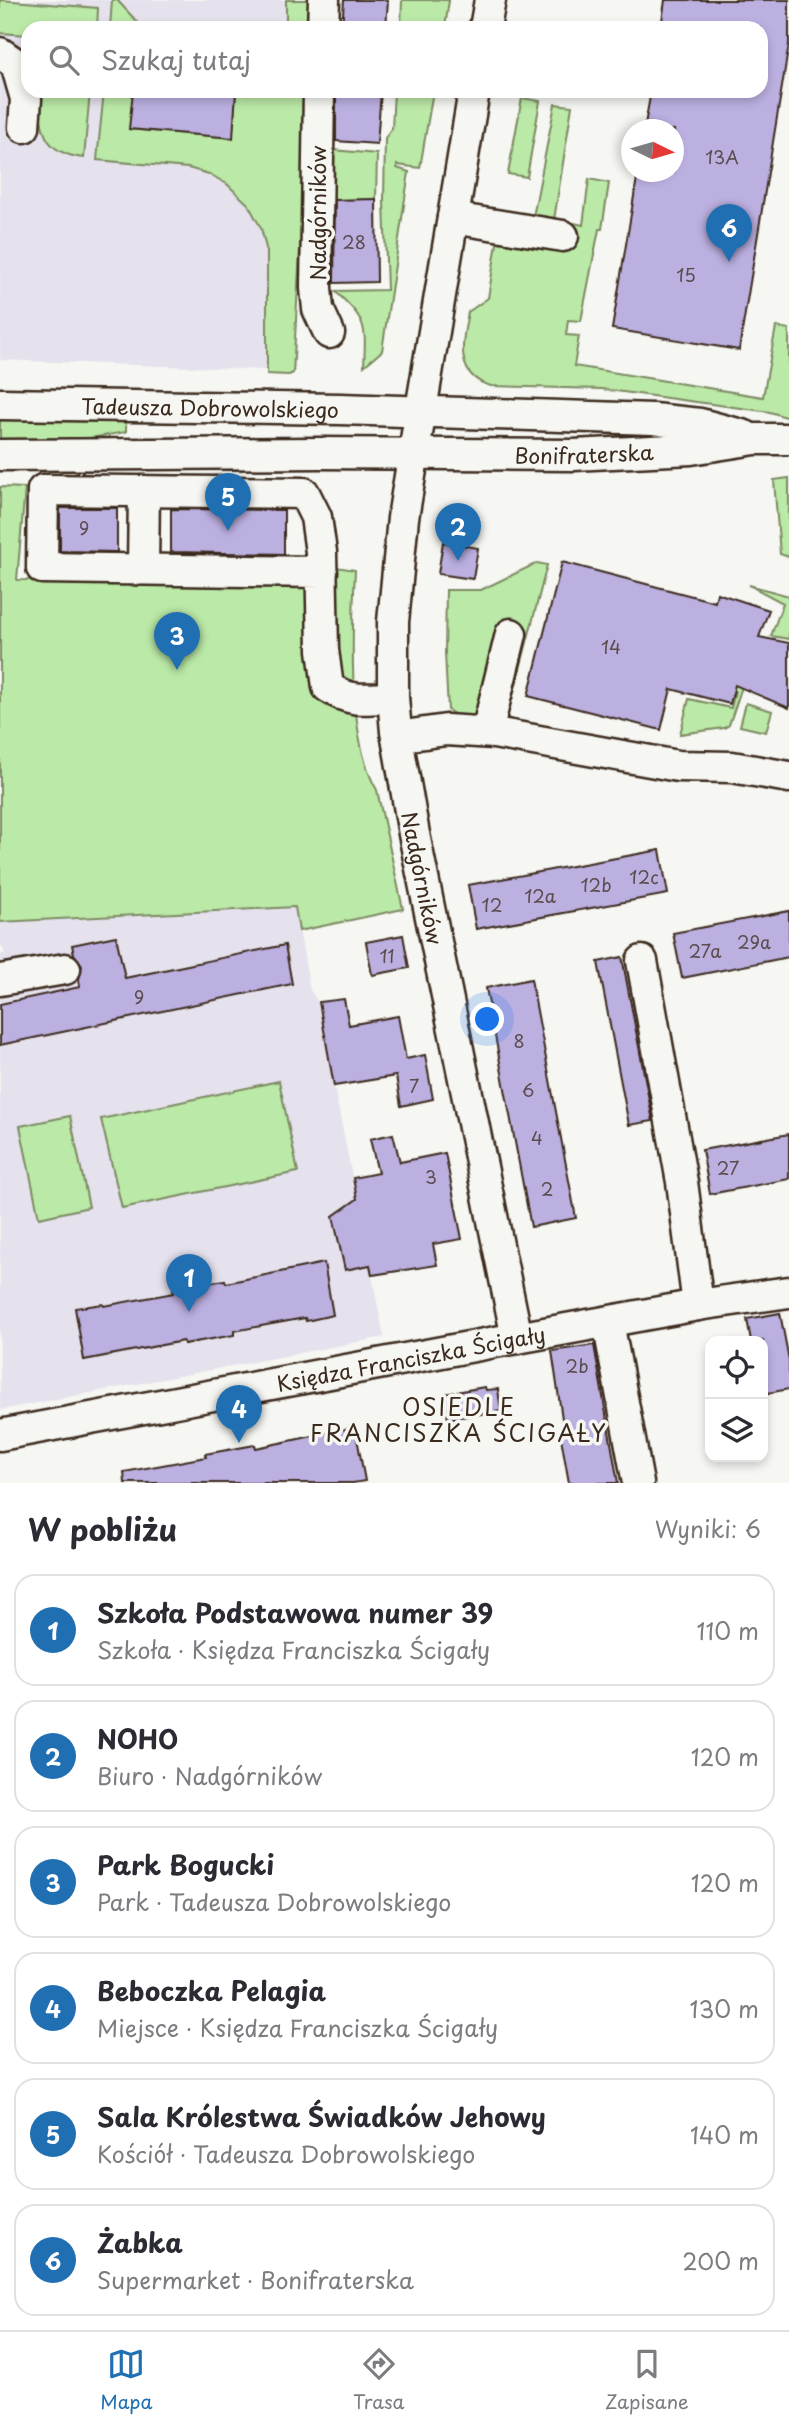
<!DOCTYPE html>
<html lang="pl">
<head>
<meta charset="utf-8">
<style>
	body { margin:0; font-family:"Playpen Sans",sans-serif; background:#f7f7f7; color:#2b2b33 }
	.controls { position:absolute; right:21px; bottom:21px; display:grid; overflow:hidden; border-radius:14px; box-shadow:0 4px 10px #0003 }
	.controls button { width:63px; height:63px; display:grid; place-items:center; padding:0; border:0; border-bottom:2px solid #e1e1e2; background:#fff; color:#2b2b33; font:35px sans-serif }
	.compass { position:absolute; left:621px; top:119px; width:63px; height:63px; border-radius:50%; background:#fff; box-shadow:0 4px 10px #0003; rotate:95deg }
	.you { position:absolute; left:488px; top:1020px; width:24px; height:24px; margin:-18px; border:5px solid #fff; border-radius:50%; background:#1a73e8; box-shadow:0 0 0 10px #1a73e833 }
	.badge { display:grid; place-items:center; width:46px; height:46px; border-radius:50%; background:#1f6fb2; color:#fff; font-size:23px; font-weight:700 }
	.pin { position:absolute; translate:-50% -58px; filter:drop-shadow(0 2px 4px #0008) }
	.pin::after { content:''; position:absolute; top:37px; width:24px; height:21px; background:inherit; clip-path:polygon(0 0,100% 0,50% 100%) }
	.list { margin:0; padding:0; list-style:none }
	h2 { display:flex; justify-content:space-between; align-items:center; height:91px; margin:0; padding:0 28px; font-size:30px }
	h2 small { font-size:23px; font-weight:400; color:#7c7c81 }
	.list li { display:grid; grid-template-columns:46px 1fr auto; gap:21px; align-items:center; box-sizing:border-box; height:112px; margin:0 14px 14px; padding:0 14px; border:2px solid #e1e1e2; border-radius:21px }
	.list b { display:block; font-size:26px; white-space:nowrap }
	.list p { margin:0; font-size:23px; white-space:nowrap; color:#7c7c81 }
	.list em { font-size:23px; font-style:normal; color:#7c7c81 }
	.icon { flex:none; width:38px; height:38px; fill:none; stroke:currentColor; stroke-width:2; stroke-linecap:round; stroke-linejoin:round }
	.map { position:relative; flex:none; width:789px; height:1483px; overflow:hidden }
	.search { position:absolute; background:#fff; box-shadow:0 4px 10px #0003; left:21px; right:21px; top:21px; height:77px; display:flex; align-items:center; gap:18px; box-sizing:border-box; padding:0 24px; border-radius:21px; color:#7c7c81; font-size:26px }
	.sheet { height:847px; background:#fff }
	nav { display:flex; justify-content:space-around; align-items:center; box-sizing:border-box; height:98px; border-top:2px solid #e1e1e2; background:#fff; font-size:19px; color:#7c7c81 }
	nav a { display:grid; justify-items:center; gap:4px }
	nav .on { color:#1f6fb2 }
	.map>svg:first-child { display:block }
	.built { fill:#e5e1ed }
	.green { fill:#bbe9a7; stroke:#7b8a62; stroke-width:2 }
	.building { fill:#bcb0e1; stroke:#3b2a1e; stroke-width:2 }
	.lines { fill:none; stroke-linecap:round; stroke-linejoin:round }
	.minor-casing { stroke:#3b2a1e; stroke-width:35 }
	.minor { stroke:#f6f6f2; stroke-width:30 }
	.labels { text-anchor:middle; dominant-baseline:central; stroke-width:7; stroke-linejoin:round; paint-order:stroke }
	.number-label { font-size:18px; fill:#5b4c4f }
	.street-label { font-size:21px; fill:#3b2a1e; stroke:#f6f6f2 }
	.neighbourhood-label { font-size:23px; letter-spacing:2px; fill:#3b2a1e; stroke:#f6f6f2 }
</style>
</head>
<body>
<div class="map">
<svg width="789" height="1483" viewBox="0 0 789 1483">
	<rect width="100%" height="100%" fill="#f6f6f2"/>
	<filter id="ink" filterUnits="userSpaceOnUse"><feTurbulence type="fractalNoise" baseFrequency=".0143" numOctaves="2"/><feDisplacementMap in="SourceGraphic" scale="14" xChannelSelector="R" yChannelSelector="G"/><feConvolveMatrix kernelMatrix="1 2 1 2 8 2 1 2 1" color-interpolation-filters="sRGB"/></filter>
	<g filter="url(#ink)">
		<!-- built -->
		<path class="built" d="M0 0H311L308 28H28V91H304L295 371 0 360Z
			M295 907 310 990 317 1001 384 1337 0 1410V955L5 953 0 943V922Z"/>
		<!-- green -->
		<path class="green" d="M0 0 98 8 97 28H28V35L0 33Z
			M112 0H117L140 25V28H110Z
			M286 0H315L313 28H286Z
			M402 0H449L445 28H401Z
			M39 91H90L84 158C41 153 41 129 39 91Z
			M104 91H128L129 93 139 94 130 129 232 138 236 93 249 94 250 91H309L293 373 289 375 267 374V252L261 228 248 204 227 184 209 174 188 168 97 160Z
			M394 91H433L420 168 397 165V168L409 172 382 351 364 366C366 324 367 321 335 291L387 290 384 201 385 138 392 129Z
			M522 98 540 101 527 177 508 174Z
			M555 104 572 106 554 220 533 217Z
			M332 150 377 154 376 199 332 200Z
			M589 179 609 183 602 229H599L581 321 568 320 566 335 579 336 574 366 763 397 776 327 789 329V418L770 412 601 389 491 386C453 376 463 340 468 312L488 298 498 237 569 250 574 223 583 225Z
			M0 418 126 420V432L66 442 0 441Z
			M789 478V557L780 554 774 480Z
			M0 487 25 488 17 580 329 582 337 567 355 570C352 629 347 740 377 790L403 909 299 931 295 907 0 922Z
			M537 563 547 565 512 700H509C488 710 469 727 448 710L445 653 446 590H481Z
			M749 585 789 596V639L771 636 783 603Z
			M748 669 729 725 724 728 680 734 689 699 731 708 735 691 695 680Z
			M746 703 772 711 766 732 740 726Z
			M279 1081 298 1172 122 1208 101 1119Z
			M70 1116 89 1207 39 1218 20 1126Z"/>
		<!-- building -->
		<path class="building" d="M344 0H388L386 28H342Z
			M665 0H789V44L739 350 612 329 638 172H674V130H644L651 91H761V28H661Z
			M133 91H236L233 138 129 129Z
			M336 91H381L377 144 336 141Z
			M376 199 377 282 334 283 335 200Z
			M60 508H117V552L60 551Z
			M171 509 284 510V554L171 552Z
			M443 542 478 548 473 579 438 574Z
			M562 562 715 602 717 593 769 610 759 637 789 643V708L735 685 730 704 671 689 661 730 528 696Z
			M660 850 668 894 476 929 468 885Z
			M789 911V957L682 978 673 933Z
			M403 935 409 968 372 975 366 942Z
			M116 936 125 978 285 945 292 984 0 1045V1004L80 987 79 979 82 965 74 954 72 945Z
			M622 957 653 1121 629 1125 598 962Z
			M531 979 576 1218 531 1227 486 988Z
			M344 999 349 1025 398 1016 406 1059 425 1055 433 1099 401 1106 396 1076 334 1086 319 1002Z
			M393 1134 400 1162 445 1153 462 1239 433 1244 437 1265 372 1275 370 1265 345 1270 333 1216 357 1199 353 1178 378 1173 370 1139Z
			M789 1134V1179L710 1194 702 1150Z
			M324 1263 333 1315 306 1321 305 1318 234 1331V1335L184 1344 183 1341 84 1360 75 1308 103 1304 104 1306 174 1293 173 1289 225 1280 226 1283Z
			M780 1313 789 1360V1389L763 1394V1341H751L747 1319Z
			M594 1345 618 1483H569L560 1432H564L552 1351Z
			M485 1387 486 1390 498 1389 501 1411 448 1419 444 1394Z
			M355 1427 365 1481 353 1483H125L124 1472 206 1457 205 1454 255 1445 256 1448Z"/>
		<g class="lines">
			<!-- minor casing -->
			<g class="minor-casing">
				<g id="minor">
					<path d="M323 28 324 0"/>
					<path d="M485 28 490 0"/>
					<path d="M0 53 16 64 26 99 24 127"/>
					<path d="M319 91 316 288 318 309 329 333"/>
					<path id="s1" d="M474 91 403 518 393 622V697L396 732 414 834 517 1338"/>
					<path d="M453 218 563 236"/>
					<path id="s2" d="M0 404 340 409 653 419 700 424 745 436"/>
					<path id="s3" d="M0 455 320 453 574 455 691 449 755 439H789"/>
					<path d="M143 569 144 491"/>
					<path d="M322 572 42 568 43 490 304 493 316 517 321 552 323 650 328 687C351 703 366 699 393 697"/>
					<path d="M487 732 511 634"/>
					<path d="M397 737 446 730 494 733 678 766 732 767 789 777"/>
					<path d="M642 961 682 1182 698 1305"/>
					<path d="M0 980 65 969"/>
					<path d="M608 1322 638 1483"/>
					<path id="s4" d="M0 1435 517 1338 698 1305 789 1292"/>
				</g>
			</g>
			<!-- minor -->
			<use href="#minor" class="minor"/>
		</g>
	</g>
	<g class="labels">
		<!-- number labels -->
		<g class="number-label">
			<text x="722" y="156">13A</text>
			<text x="354" y="241">28</text>
			<text x="686" y="274">15</text>
			<text x="84" y="527">9</text>
			<text x="611" y="646">14</text>
			<text x="644" y="876">12c</text>
			<text x="596" y="884">12b</text>
			<text x="540" y="895">12a</text>
			<text x="492" y="904">12</text>
			<text x="754" y="941">29a</text>
			<text x="705" y="950">27a</text>
			<text x="387" y="955">11</text>
			<text x="139" y="996">9</text>
			<text x="519" y="1040">8</text>
			<text x="414" y="1085">7</text>
			<text x="528" y="1089">6</text>
			<text x="537" y="1137">4</text>
			<text x="728" y="1167">27</text>
			<text x="431" y="1176">3</text>
			<text x="547" y="1188">2</text>
			<text x="577" y="1365">2b</text>
		</g>
		<!-- street labels -->
		<g class="street-label">
			<text transform="translate(317 213) rotate(-90)">Nadgórników</text>
			<text stroke="none"><textPath href="#s2" startOffset="210">Tadeusza Dobrowolskiego</textPath></text>
			<text stroke="none"><textPath href="#s3" startOffset="584">Bonifraterska</textPath></text>
			<text stroke="none"><textPath href="#s1" startOffset="796">Nadgórników</textPath></text>
			<text stroke="none"><textPath href="#s4" startOffset="418">Księdza Franciszka Ścigały</textPath></text>
		</g>
		<!-- neighbourhood labels -->
		<g class="neighbourhood-label">
			<text x="459" y="1406">OSIEDLE<tspan x="459" dy="26">FRANCISZKA ŚCIGAŁY</tspan></text>
		</g>
	</g>
</svg>
<div class="controls">
<button><svg class="icon" aria-label="locate" viewBox="0 0 24 24"><circle cx="12" cy="12" r="6"/><path d="M12 2v4M12 18v4M2 12h4M18 12h4"/></svg></button>
<button><svg class="icon" aria-label="layers" viewBox="0 0 24 24"><path d="M12 4l9 5-9 5-9-5zM3 14l9 5 9-5"/></svg></button>
</div>
<svg class="compass" viewBox="-18 -18 36 36"><path d="M0-13l5 13h-10z" fill="#e53935"/><path d="M0 13l5-13h-10z" fill="#7c7c81"/></svg>
<div class="you"></div>
<div class="pin badge" style="left:189px;top:1312px">1</div>
<div class="pin badge" style="left:458px;top:561px">2</div>
<div class="pin badge" style="left:177px;top:670px">3</div>
<div class="pin badge" style="left:239px;top:1443px">4</div>
<div class="pin badge" style="left:228px;top:531px">5</div>
<div class="pin badge" style="left:729px;top:262px">6</div>
<div class="search"><svg class="icon" aria-label="search" viewBox="0 0 24 24"><circle cx="10" cy="10" r="6"/><path d="M15 15l6 6"/></svg>Szukaj tutaj</div>
</div>
<section class="sheet">
<h2>W pobliżu<small>Wyniki: 6</small></h2>
<ul class="list">
<li><span class="badge">1</span><div><b>Szkoła Podstawowa numer 39</b><p>Szkoła · Księdza Franciszka Ścigały</p></div><em>110 m</em></li>
<li><span class="badge">2</span><div><b>NOHO</b><p>Biuro · Nadgórników</p></div><em>120 m</em></li>
<li><span class="badge">3</span><div><b>Park Bogucki</b><p>Park · Tadeusza Dobrowolskiego</p></div><em>120 m</em></li>
<li><span class="badge">4</span><div><b>Beboczka Pelagia</b><p>Miejsce · Księdza Franciszka Ścigały</p></div><em>130 m</em></li>
<li><span class="badge">5</span><div><b>Sala Królestwa Świadków Jehowy</b><p>Kościół · Tadeusza Dobrowolskiego</p></div><em>140 m</em></li>
<li><span class="badge">6</span><div><b>Żabka</b><p>Supermarket · Bonifraterska</p></div><em>200 m</em></li>
</ul>
</section>
<nav>
<a class="on"><svg class="icon" aria-label="map" viewBox="0 0 24 24"><path d="M3 6l6-2 6 2 6-2v14l-6 2-6-2-6 2zM9 4v14M15 6v14"/></svg>Mapa</a>
<a><svg class="icon" aria-label="directions" viewBox="0 0 24 24"><path d="M12 3l9 9-9 9-9-9zM9 14v-3h6M13 9l2 2-2 2"/></svg>Trasa</a>
<a><svg class="icon" aria-label="saved" viewBox="0 0 24 24"><path d="M7 4h10v16l-5-4-5 4z"/></svg>Zapisane</a>
</nav>
</body>
</html>
